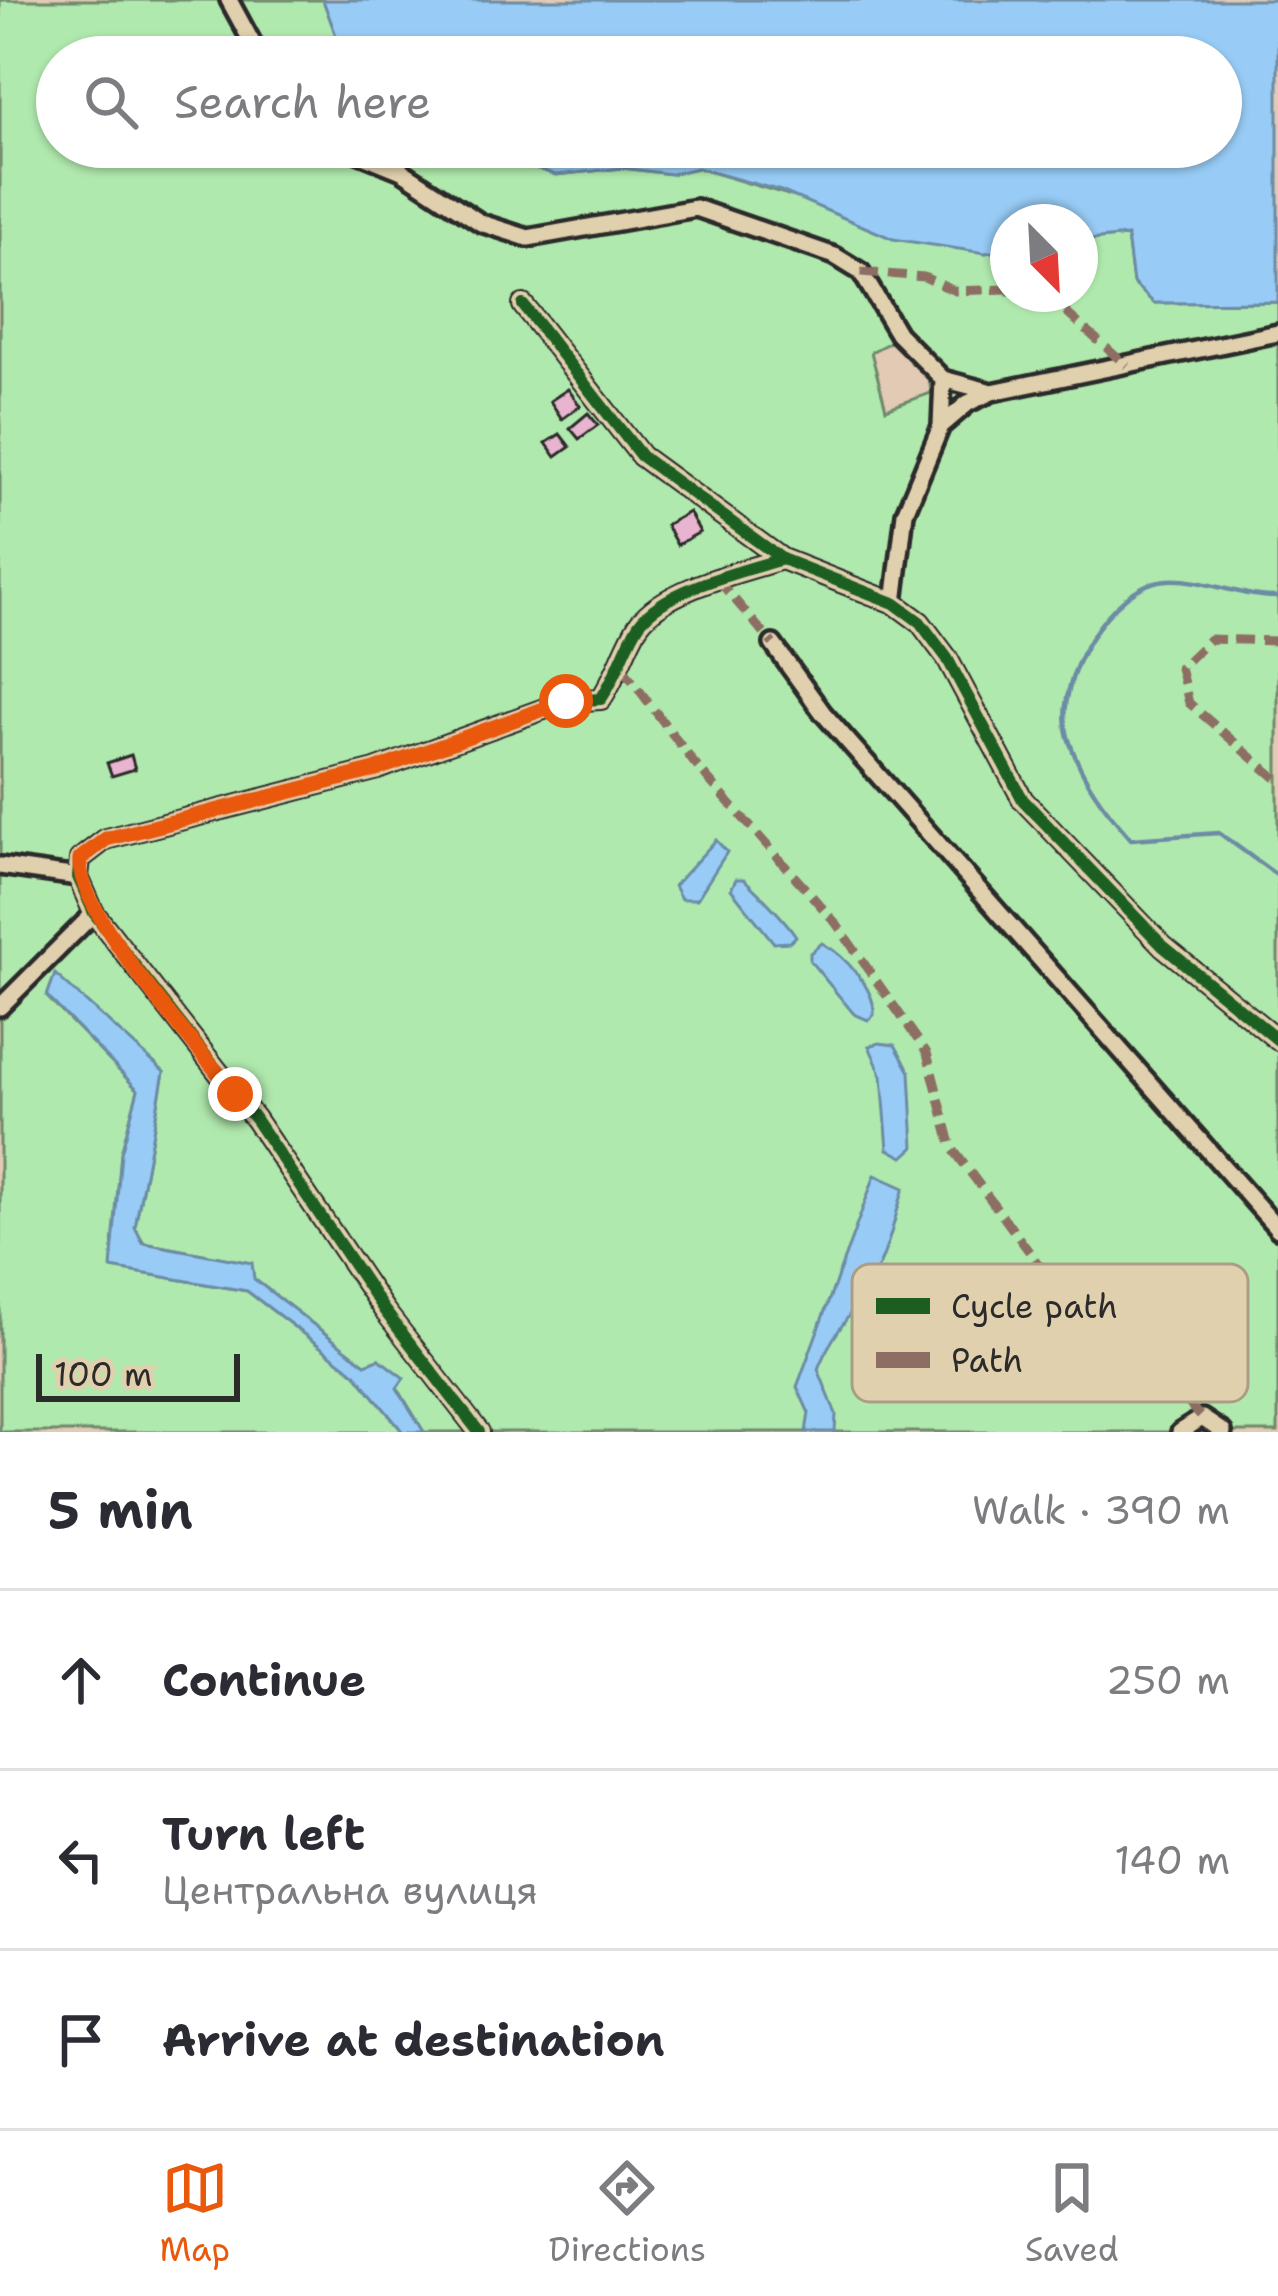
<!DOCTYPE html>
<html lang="en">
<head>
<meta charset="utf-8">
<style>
	body { margin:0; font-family:"Shantell Sans",sans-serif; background:#f2f2f3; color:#2b2b33 }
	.compass { position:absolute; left:990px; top:204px; width:108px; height:108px; border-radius:50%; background:#fff; box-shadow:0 3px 9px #0004; rotate:156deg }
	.scale { position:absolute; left:36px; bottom:30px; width:204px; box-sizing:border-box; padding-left:12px; border:6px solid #2b2b2b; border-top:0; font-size:33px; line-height:42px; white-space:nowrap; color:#2b2b2b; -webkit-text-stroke:9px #e1d0ad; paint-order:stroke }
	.stop { position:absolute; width:36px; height:36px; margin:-27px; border:9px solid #ea580c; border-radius:50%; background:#fff }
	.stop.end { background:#ea580c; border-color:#fff; box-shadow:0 3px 12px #0008 }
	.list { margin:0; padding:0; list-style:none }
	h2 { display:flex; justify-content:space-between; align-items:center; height:156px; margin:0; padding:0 48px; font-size:51px }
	h2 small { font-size:39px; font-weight:400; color:#7c7c81 }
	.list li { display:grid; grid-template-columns:78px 1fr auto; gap:36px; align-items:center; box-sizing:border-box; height:180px; padding:0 48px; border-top:3px solid #e1e1e2 }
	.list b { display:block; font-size:45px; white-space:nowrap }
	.list p { margin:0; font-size:39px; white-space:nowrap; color:#7c7c81 }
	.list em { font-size:39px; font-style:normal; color:#7c7c81 }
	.icon { flex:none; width:66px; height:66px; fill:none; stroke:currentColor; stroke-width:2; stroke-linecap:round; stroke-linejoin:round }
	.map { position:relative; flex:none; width:1278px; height:1432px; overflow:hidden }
	.search { position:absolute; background:#fff; box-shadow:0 3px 9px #0004; left:36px; right:36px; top:36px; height:132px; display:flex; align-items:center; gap:30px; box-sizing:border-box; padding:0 42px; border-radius:66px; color:#7c7c81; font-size:45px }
	.sheet { height:696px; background:#fff }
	nav { display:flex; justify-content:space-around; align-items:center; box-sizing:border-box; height:168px; border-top:3px solid #e1e1e2; background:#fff; font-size:33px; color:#7c7c81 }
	nav a { display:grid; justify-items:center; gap:6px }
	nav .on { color:#ea580c }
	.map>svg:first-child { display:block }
	.green { fill:#b0e9ad; stroke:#6e8a6c; stroke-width:3; fill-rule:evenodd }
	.water { fill:#98ccf6; stroke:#6c8ca5; stroke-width:3 }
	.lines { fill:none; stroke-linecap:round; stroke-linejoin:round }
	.stream { stroke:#6c8ca5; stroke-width:4.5 }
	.building { fill:#e8b4cf; stroke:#2b2b2b; stroke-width:3 }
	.street-casing { stroke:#2b2b2b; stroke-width:24 }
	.street { stroke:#e1d0ad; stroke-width:15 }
	.quiet { stroke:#8d6e63; stroke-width:9; stroke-dasharray:18 9; stroke-linecap:butt }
	.cycleway-casing { stroke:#e1d0ad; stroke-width:20 }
	.cycleway { stroke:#1b5e20; stroke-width:12 }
	.route { stroke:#ea580c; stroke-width:15 }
	.key { fill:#e1d0ad; stroke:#aa9e86; stroke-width:3 }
	.key-label { font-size:33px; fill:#2b2b2b }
</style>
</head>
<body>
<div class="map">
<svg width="1278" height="1432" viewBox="0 0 1278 1432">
	<rect width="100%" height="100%" fill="#e2cab4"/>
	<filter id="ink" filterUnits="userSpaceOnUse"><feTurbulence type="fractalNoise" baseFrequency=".00833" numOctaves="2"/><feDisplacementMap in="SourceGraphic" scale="24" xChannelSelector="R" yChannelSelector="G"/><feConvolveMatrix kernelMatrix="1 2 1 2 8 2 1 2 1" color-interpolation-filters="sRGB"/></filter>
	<g filter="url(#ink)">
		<!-- green -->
		<path class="green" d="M0 0H323L344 57H57V147H471L556 175 622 168 671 174 697 168 985 253 1008 250V294H1080V241L1127 236 1133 283 1154 303 1278 302V1432H424L397 1387 403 1379 379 1359 366 1365 254 1279 251 1263 144 1243 135 1227 164 1072 55 975 47 997 138 1090 121 1153 112 1268 247 1291 355 1373 403 1432H0ZM894 340 929 376 931 393 886 409 871 352Z"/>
		<!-- water -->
		<path class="water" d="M323 0H1278V302L1154 303 1133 283 1127 236 1080 241V222H1008V250L985 253 893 239 781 191 697 168 671 174 622 168 556 175 471 147H1221V57H344Z
			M716 840 727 852 697 899H681L674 886Z
			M736 879H744C761 896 783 916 796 936L790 942 774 943 731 889Z
			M822 943C844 955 876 989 874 1015L868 1020 854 1014 810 961V953Z
			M55 974 164 1072 135 1227 143 1243 252 1263 254 1279 365 1364 379 1359 404 1378 397 1388 424 1432H403L355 1373 247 1291 111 1268 121 1153 138 1090 47 996Z
			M879 1043 895 1045 910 1072 914 1147 903 1157 888 1149 882 1076 869 1046Z
			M875 1175 904 1188C895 1215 890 1245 877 1270 860 1306 832 1332 818 1369L836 1414 835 1432H806L809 1413 797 1387Z"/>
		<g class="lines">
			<!-- stream -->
			<path class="stream" d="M1278 597C1242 598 1204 578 1168 580 1110 582 1052 684 1068 737 1081 778 1103 807 1131 839L1219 833 1278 876"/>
		</g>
		<!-- building -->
		<path class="building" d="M568 389 580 406 562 419 550 401Z
			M588 413 598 425 579 439 570 428Z
			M560 434 570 447 556 457 546 443Z
			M689 512 700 532 677 545 666 525Z
			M131 755 135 769 112 776 107 763Z"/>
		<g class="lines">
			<!-- street casing -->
			<g class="street-casing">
				<path id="street" d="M229 0 260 57
					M343 147 402 171 481 223 528 238 696 208 835 256 861 272 898 334 943 379 941 426 905 513 894 603
					M523 305 641 456 782 559 894 603 920 622 947 658 1023 800 1163 946 1278 1040
					M943 379 992 392
					M941 426 968 403 992 392 1278 333
					M773 644 823 713 1278 1229
					M0 866 78 877
					M0 1007 94 913
					M479 1432 384 1310 255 1119 94 913 78 877 80 859 106 839 375 770 566 701 601 699C617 675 625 646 639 624 664 589 743 571 782 559
					M1180 1432 1202 1418 1223 1432"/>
			</g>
			<!-- street -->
			<use href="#street" class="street"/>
			<!-- quiet -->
			<path class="quiet" d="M861 272 924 277 955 291 1008 289
				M1045 294 1127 366
				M717 579 773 644
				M1278 641 1210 639 1180 668 1189 703 1278 780
				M622 667 694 763 835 922 927 1053 952 1148 1092 1336C1134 1338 1174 1389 1202 1418"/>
			<!-- cycleway casing -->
			<g class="cycleway-casing">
				<path id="cycleway" d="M523 305 641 456 782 559 894 603 920 622 947 658 1023 800 1163 946 1278 1040
					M479 1432 384 1310 255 1119 94 913 78 877 80 859 106 839 375 770 566 701 601 699C617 675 625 646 639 624 664 589 743 571 782 559"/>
			</g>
			<!-- cycleway -->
			<use href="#cycleway" class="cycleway"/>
		</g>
	</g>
	<g class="lines" filter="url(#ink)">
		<!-- route -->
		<path class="route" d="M235 1094C198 1047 75 912 80 859L106 839 375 770 566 701"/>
	</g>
	<!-- legend -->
	<rect x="852" y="1264" width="396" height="138" rx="18" class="key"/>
	<rect x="876" y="1298" width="54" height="16" fill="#1b5e20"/>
	<rect x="876" y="1352" width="54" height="16" fill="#8d6e63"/>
	<g class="key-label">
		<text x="951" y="1318">Cycle path</text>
		<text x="951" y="1372">Path</text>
	</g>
</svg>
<svg class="compass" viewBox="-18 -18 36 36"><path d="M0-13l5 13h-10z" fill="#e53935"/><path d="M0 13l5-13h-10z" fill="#7c7c81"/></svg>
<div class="scale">100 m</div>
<div class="stop" style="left:566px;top:701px"></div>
<div class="stop end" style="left:235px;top:1094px"></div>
<div class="search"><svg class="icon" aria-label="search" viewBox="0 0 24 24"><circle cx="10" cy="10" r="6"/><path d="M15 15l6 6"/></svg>Search here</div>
</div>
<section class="sheet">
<h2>5 min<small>Walk · 390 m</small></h2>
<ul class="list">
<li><svg class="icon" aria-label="ahead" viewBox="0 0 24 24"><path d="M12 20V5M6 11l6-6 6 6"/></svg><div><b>Continue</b></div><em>250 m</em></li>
<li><svg class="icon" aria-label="left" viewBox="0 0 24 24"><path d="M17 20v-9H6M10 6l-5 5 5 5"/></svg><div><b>Turn left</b><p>Центральна вулиця</p></div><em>140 m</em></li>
<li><svg class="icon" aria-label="arrive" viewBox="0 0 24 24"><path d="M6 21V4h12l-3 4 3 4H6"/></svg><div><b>Arrive at destination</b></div></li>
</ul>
</section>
<nav>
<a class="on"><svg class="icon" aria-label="map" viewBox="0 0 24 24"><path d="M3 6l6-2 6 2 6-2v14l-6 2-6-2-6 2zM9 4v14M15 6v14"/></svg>Map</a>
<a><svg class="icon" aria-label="directions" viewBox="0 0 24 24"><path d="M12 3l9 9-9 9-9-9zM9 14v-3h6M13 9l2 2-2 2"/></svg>Directions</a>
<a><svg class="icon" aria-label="saved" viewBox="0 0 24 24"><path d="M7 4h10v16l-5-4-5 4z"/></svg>Saved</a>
</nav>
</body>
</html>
